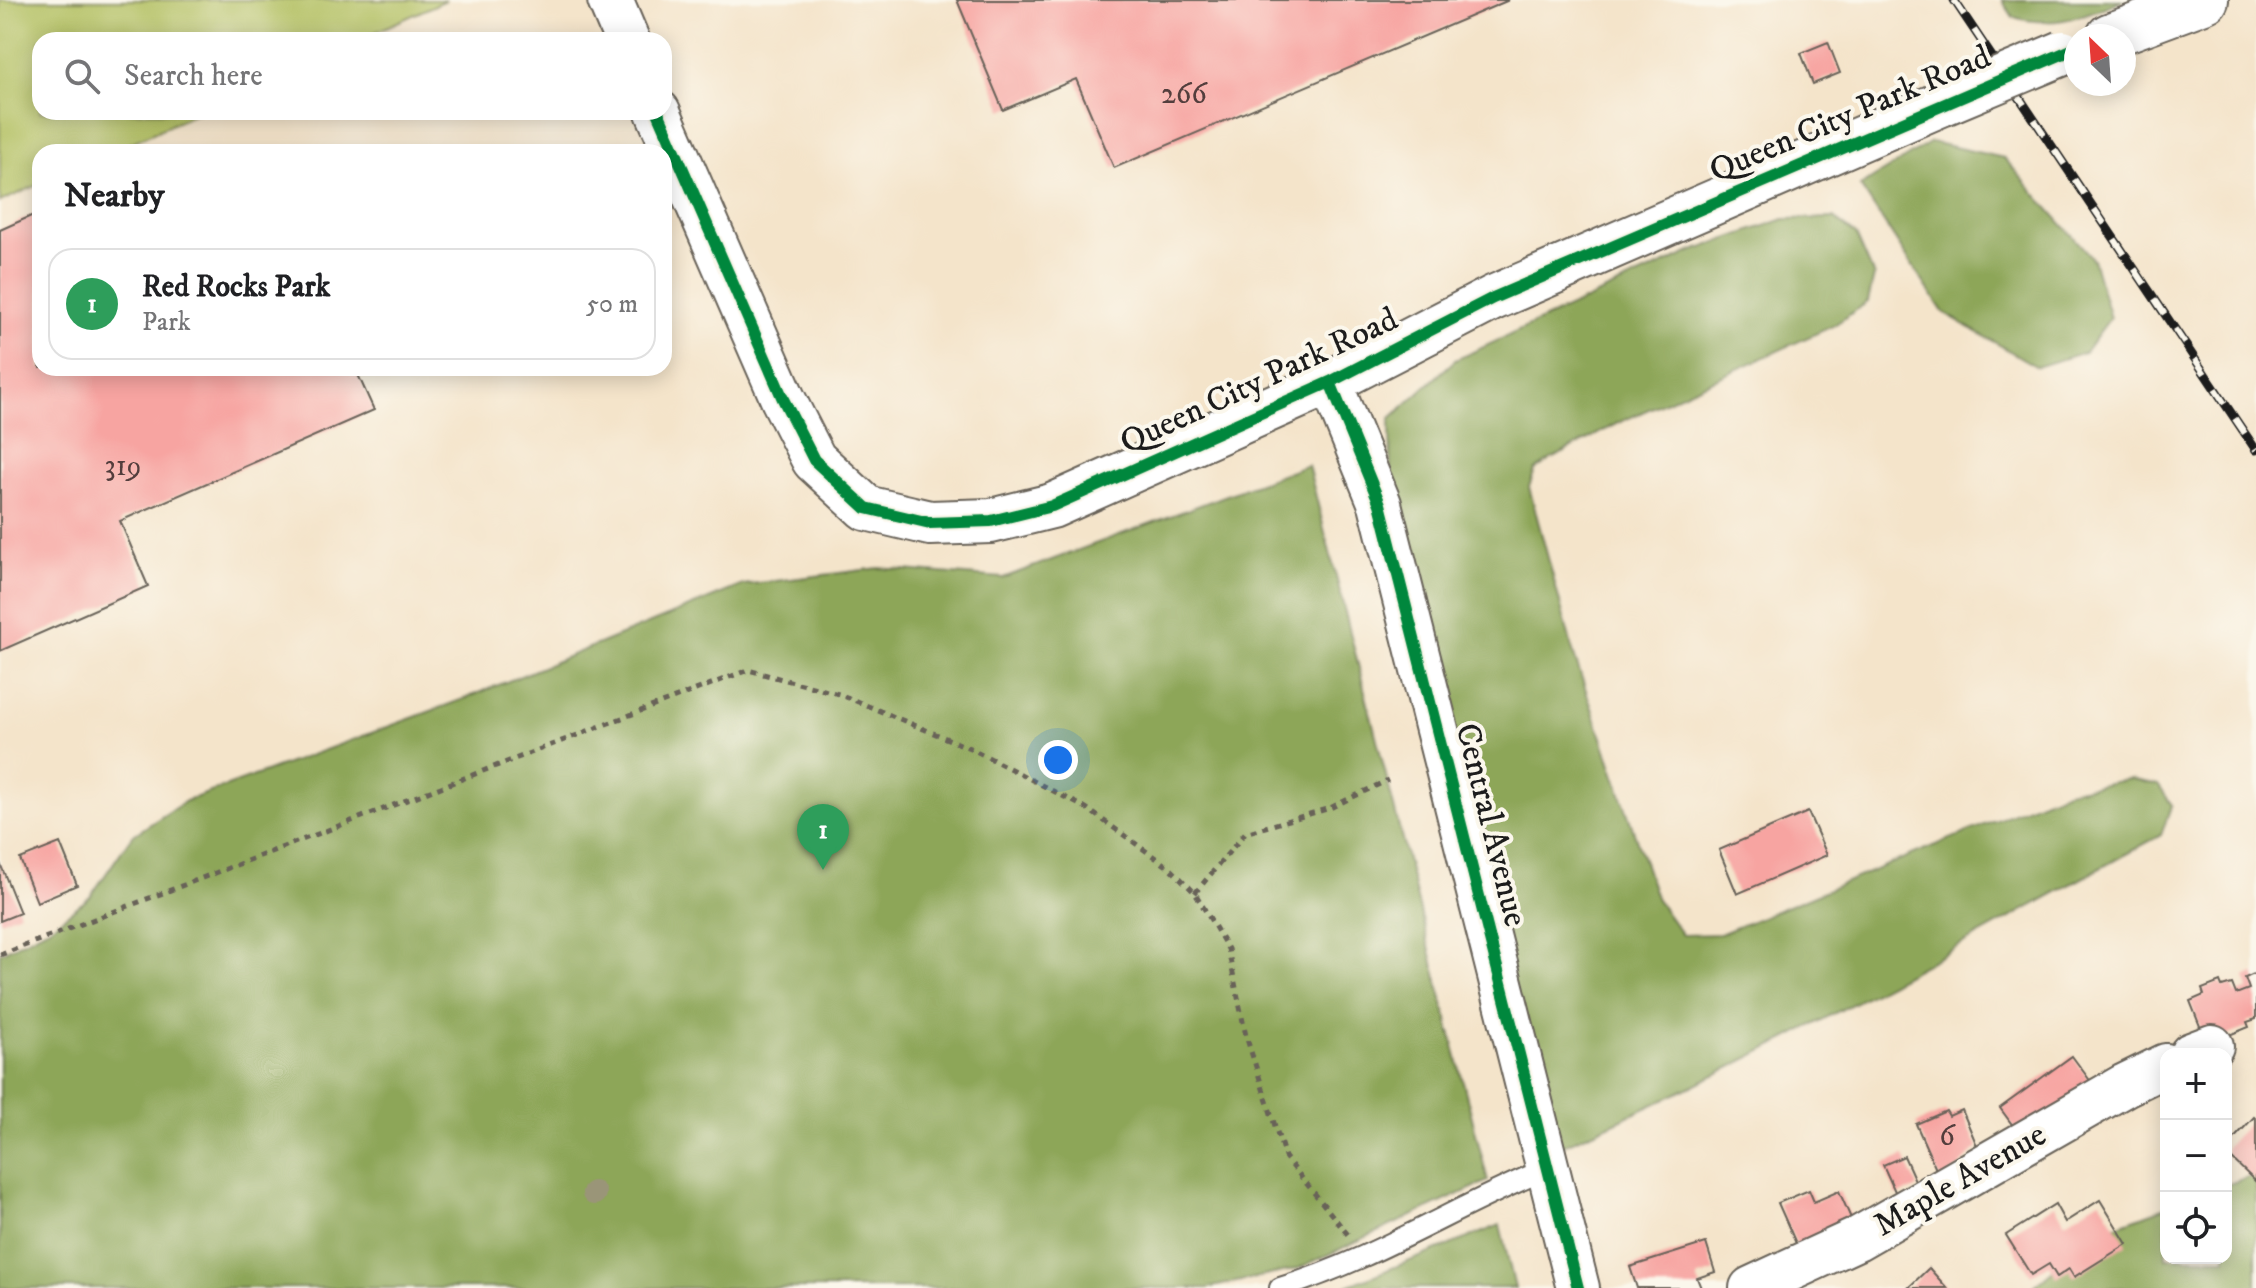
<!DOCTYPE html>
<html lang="en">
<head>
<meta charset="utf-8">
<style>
	body { margin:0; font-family:"IM FELL DW Pica",serif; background:#f2f2f2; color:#202124 }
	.controls { position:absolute; right:24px; bottom:24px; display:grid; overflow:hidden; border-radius:16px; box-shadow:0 4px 20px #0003 }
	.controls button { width:72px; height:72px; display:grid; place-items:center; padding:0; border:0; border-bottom:2px solid #e0e0e0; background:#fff; color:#202124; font:40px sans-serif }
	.compass { position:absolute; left:2064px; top:24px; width:72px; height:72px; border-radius:50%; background:#fff; box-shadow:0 4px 20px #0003; rotate:335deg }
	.you { position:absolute; left:1058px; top:760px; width:28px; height:28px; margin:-20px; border:6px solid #fff; border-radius:50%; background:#1a73e8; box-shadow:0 0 0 12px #1a73e833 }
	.badge { display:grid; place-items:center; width:52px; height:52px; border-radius:50%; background:#0f766e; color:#fff; font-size:26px; font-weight:700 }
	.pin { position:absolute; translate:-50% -66px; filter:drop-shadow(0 2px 4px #0008) }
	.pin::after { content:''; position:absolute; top:42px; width:28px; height:24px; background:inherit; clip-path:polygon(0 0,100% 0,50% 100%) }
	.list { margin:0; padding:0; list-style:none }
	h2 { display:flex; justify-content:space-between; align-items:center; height:104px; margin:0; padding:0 32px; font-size:34px }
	h2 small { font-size:26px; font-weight:400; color:#757577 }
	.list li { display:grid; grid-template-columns:52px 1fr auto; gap:24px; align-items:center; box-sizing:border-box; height:112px; margin:0 16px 16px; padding:0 16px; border:2px solid #e0e0e0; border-radius:24px }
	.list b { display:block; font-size:30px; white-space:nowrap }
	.list p { margin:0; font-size:26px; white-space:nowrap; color:#757577 }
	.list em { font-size:26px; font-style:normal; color:#757577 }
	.icon { flex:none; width:44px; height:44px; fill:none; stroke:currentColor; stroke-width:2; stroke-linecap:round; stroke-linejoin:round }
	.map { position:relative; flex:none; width:2256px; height:1288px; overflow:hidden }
	.search { position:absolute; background:#fff; box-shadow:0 4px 20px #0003; left:32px; top:32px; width:640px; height:88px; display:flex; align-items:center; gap:20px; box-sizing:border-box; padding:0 28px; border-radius:24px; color:#757577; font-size:30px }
	.panel { position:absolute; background:#fff; box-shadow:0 4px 20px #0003; left:32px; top:144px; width:640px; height:232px; border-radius:24px }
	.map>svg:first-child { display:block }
	.green { fill:#b2c062; stroke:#676e3f; stroke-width:2 }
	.forest { fill:#8da658; stroke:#54613a; stroke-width:2 }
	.building { fill:#f7a4a1 }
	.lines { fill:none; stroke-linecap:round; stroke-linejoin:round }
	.lane-casing { stroke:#686259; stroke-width:24 }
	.street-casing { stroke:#686259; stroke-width:46 }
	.secondary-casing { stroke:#686259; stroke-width:48 }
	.path { stroke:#686259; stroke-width:5; stroke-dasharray:6 6; stroke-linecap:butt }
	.lane { stroke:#fff; stroke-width:20 }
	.street { stroke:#fff; stroke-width:42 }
	.secondary { stroke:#fff; stroke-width:44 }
	.rail-casing { stroke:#1c1c1c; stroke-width:9 }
	.rail { stroke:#fbf7ec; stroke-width:6; stroke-dasharray:18; stroke-linecap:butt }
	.secondary-bridge-casing { stroke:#686259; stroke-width:48; stroke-linecap:butt }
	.secondary-bridge { stroke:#fff; stroke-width:44 }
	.cycleway-casing { stroke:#fbf7ec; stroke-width:17 }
	.cycleway { stroke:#00873e; stroke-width:12 }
	.tree { fill:#9a9578 }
	.labels { text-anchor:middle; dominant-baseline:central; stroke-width:8; stroke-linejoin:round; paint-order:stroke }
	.number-label { font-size:30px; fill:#533e3d }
	.street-label { font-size:34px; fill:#1c1c1c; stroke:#fbf7ec }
</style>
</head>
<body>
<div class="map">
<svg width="2256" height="1288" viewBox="0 0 2256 1288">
	<rect width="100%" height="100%" fill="#fbf7ec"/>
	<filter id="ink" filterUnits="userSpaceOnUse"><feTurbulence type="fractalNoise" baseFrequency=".0125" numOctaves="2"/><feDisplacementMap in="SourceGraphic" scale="16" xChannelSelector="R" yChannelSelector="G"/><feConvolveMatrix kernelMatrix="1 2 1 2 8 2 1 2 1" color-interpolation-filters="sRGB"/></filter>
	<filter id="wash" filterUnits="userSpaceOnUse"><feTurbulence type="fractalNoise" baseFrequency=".006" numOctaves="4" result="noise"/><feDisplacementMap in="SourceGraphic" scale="32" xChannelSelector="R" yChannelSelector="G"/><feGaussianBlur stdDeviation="1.8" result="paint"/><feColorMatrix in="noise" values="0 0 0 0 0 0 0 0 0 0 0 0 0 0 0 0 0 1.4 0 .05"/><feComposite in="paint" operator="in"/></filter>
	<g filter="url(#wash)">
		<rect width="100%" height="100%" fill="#f4e4ca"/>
		<!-- green -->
		<path class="green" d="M0 0H446L358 40H40V112H199L111 152H40V184L0 202Z"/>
		<!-- forest -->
		<path class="forest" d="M2002 0H2123C2082 16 2057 29 2013 17Z
			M1931 142 2004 158 2093 259 2110 318 2085 352 2037 367 1943 312 1860 186Z
			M1834 218 1856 235 1874 276 1868 302 1833 326 1618 423 1553 458 1535 470 1529 487 1574 655 1657 900 1682 935 1720 934 2067 791 2130 779 2158 785 2172 805 2161 835C1961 943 1764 1060 1554 1149L1391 499 1390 419 1455 360 1693 251 1784 219Z
			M1308 465 1488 1181 1297 1269 1208 1288H0V953L49 928 90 897 132 836 186 801 469 697 743 585 879 568 1003 578Z
			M2256 1174V1288H2032L2098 1232 2166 1207V1258H2226V1185Z
			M1500 1225 1515 1288H1342Z"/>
		<g id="blocks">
			<!-- building -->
			<path class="building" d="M957 0H1509L1114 168 1076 79 1003 110Z
				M1828 42 1840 73 1813 84 1801 53Z
				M40 212V368H355L374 410 120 521 148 586 0 651V230Z
				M1808 812 1827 855 1737 894 1719 850Z
				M60 843 77 885 37 902 20 859Z
				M0 863 20 913 0 921Z
				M2256 973V1019L2247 1022 2249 1027 2207 1044 2190 1001 2204 995 2202 989 2220 982 2222 987 2232 984 2236 994 2249 989 2245 978Z
				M2072 1056 2094 1086 2022 1138 2000 1108Z
				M1962 1110 1978 1148 1942 1183 1916 1124 1946 1111 1949 1116Z
				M2254 1117 2256 1119V1182L2226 1153V1147Z
				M1904 1156 1918 1187 1897 1196 1883 1165Z
				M1809 1190 1814 1202 1839 1191 1857 1232 1802 1257 1778 1203Z
				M2100 1200 2127 1244 2074 1277 2069 1269 2057 1277 2049 1264 2031 1275 2006 1235 2055 1204 2065 1222Z
				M1706 1243 1715 1272 1697 1278 1701 1288H1637L1630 1267Z
				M1929 1268 1947 1288H1908Z"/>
		</g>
	</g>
	<g filter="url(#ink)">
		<use href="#blocks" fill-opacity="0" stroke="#686259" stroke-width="2"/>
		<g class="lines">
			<!-- lane casing -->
			<g class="lane-casing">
				<path id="lane" d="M1280 1288C1374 1260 1458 1205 1549 1168"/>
			</g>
			<!-- street casing -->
			<g class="street-casing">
				<path id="street" d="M1330 382 1380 504 1578 1288
					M2191 1054 2212 1046
					M1751 1288 1857 1239 2125 1085 2166 1065"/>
			</g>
			<!-- secondary casing -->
			<g class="secondary-casing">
				<path id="secondary" d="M610 0 627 40
					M2109 36 2206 0
					M658 112 783 399 814 460 866 508 930 523 991 521 1052 506 1330 382 1493 298 1941 104"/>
			</g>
			<!-- path -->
			<path class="path" d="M1195 893 1245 833 1330 808 1388 780
				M0 955 748 670 839 694 972 749 1086 808 1171 869 1195 893 1228 949 1246 1036 1285 1157 1349 1236"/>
			<!-- lane -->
			<use href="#lane" class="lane"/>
			<!-- street -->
			<use href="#street" class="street"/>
			<!-- secondary -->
			<use href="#secondary" class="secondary"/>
			<!-- rail casing -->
			<g class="rail-casing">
				<path id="rail" d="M1954 0 2256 450"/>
			</g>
			<!-- rail -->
			<use href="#rail" class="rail"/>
			<!-- secondary-bridge casing -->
			<g class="secondary-bridge-casing">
				<path id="secondary-bridge" d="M1941 104 2063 53"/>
			</g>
			<!-- secondary-bridge -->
			<use href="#secondary-bridge" class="secondary-bridge"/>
			<!-- cycleway casing -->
			<g class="cycleway-casing">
				<path id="cycleway" d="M658 112 783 399 814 460 866 508 930 523 991 521 1052 506 1330 382 1493 298 2076 48
					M1330 382 1380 504 1578 1288"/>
			</g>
			<!-- cycleway -->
			<use href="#cycleway" class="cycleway"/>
		</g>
		<!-- trees -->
		<circle class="tree" cx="594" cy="1193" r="12"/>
	</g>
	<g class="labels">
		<!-- number labels -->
		<g class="number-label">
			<text x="1184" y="94">266</text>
			<text x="123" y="466">319</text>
			<text x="1947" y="1136">6</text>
		</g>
		<!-- street labels -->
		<g class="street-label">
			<text transform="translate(1850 114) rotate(-23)">Queen City Park Road</text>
			<text transform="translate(1259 381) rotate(-25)">Queen City Park Road</text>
			<text transform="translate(1491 825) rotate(76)">Central Avenue</text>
			<text transform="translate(1960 1180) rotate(-30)">Maple Avenue</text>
		</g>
	</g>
</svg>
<div class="controls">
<button>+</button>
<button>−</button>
<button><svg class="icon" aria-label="locate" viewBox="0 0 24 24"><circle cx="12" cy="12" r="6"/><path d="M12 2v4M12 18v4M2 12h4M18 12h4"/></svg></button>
</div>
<svg class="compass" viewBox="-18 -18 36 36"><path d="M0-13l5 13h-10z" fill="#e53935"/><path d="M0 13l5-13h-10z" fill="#757577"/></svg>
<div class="you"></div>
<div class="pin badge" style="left:823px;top:870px;background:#2e9e5b">1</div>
<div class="search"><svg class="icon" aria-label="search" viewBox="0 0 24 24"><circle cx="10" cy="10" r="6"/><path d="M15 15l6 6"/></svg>Search here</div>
<section class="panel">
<h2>Nearby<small></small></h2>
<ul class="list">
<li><span class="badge" style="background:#2e9e5b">1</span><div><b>Red Rocks Park</b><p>Park</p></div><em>50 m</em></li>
</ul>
</section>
</div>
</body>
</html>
